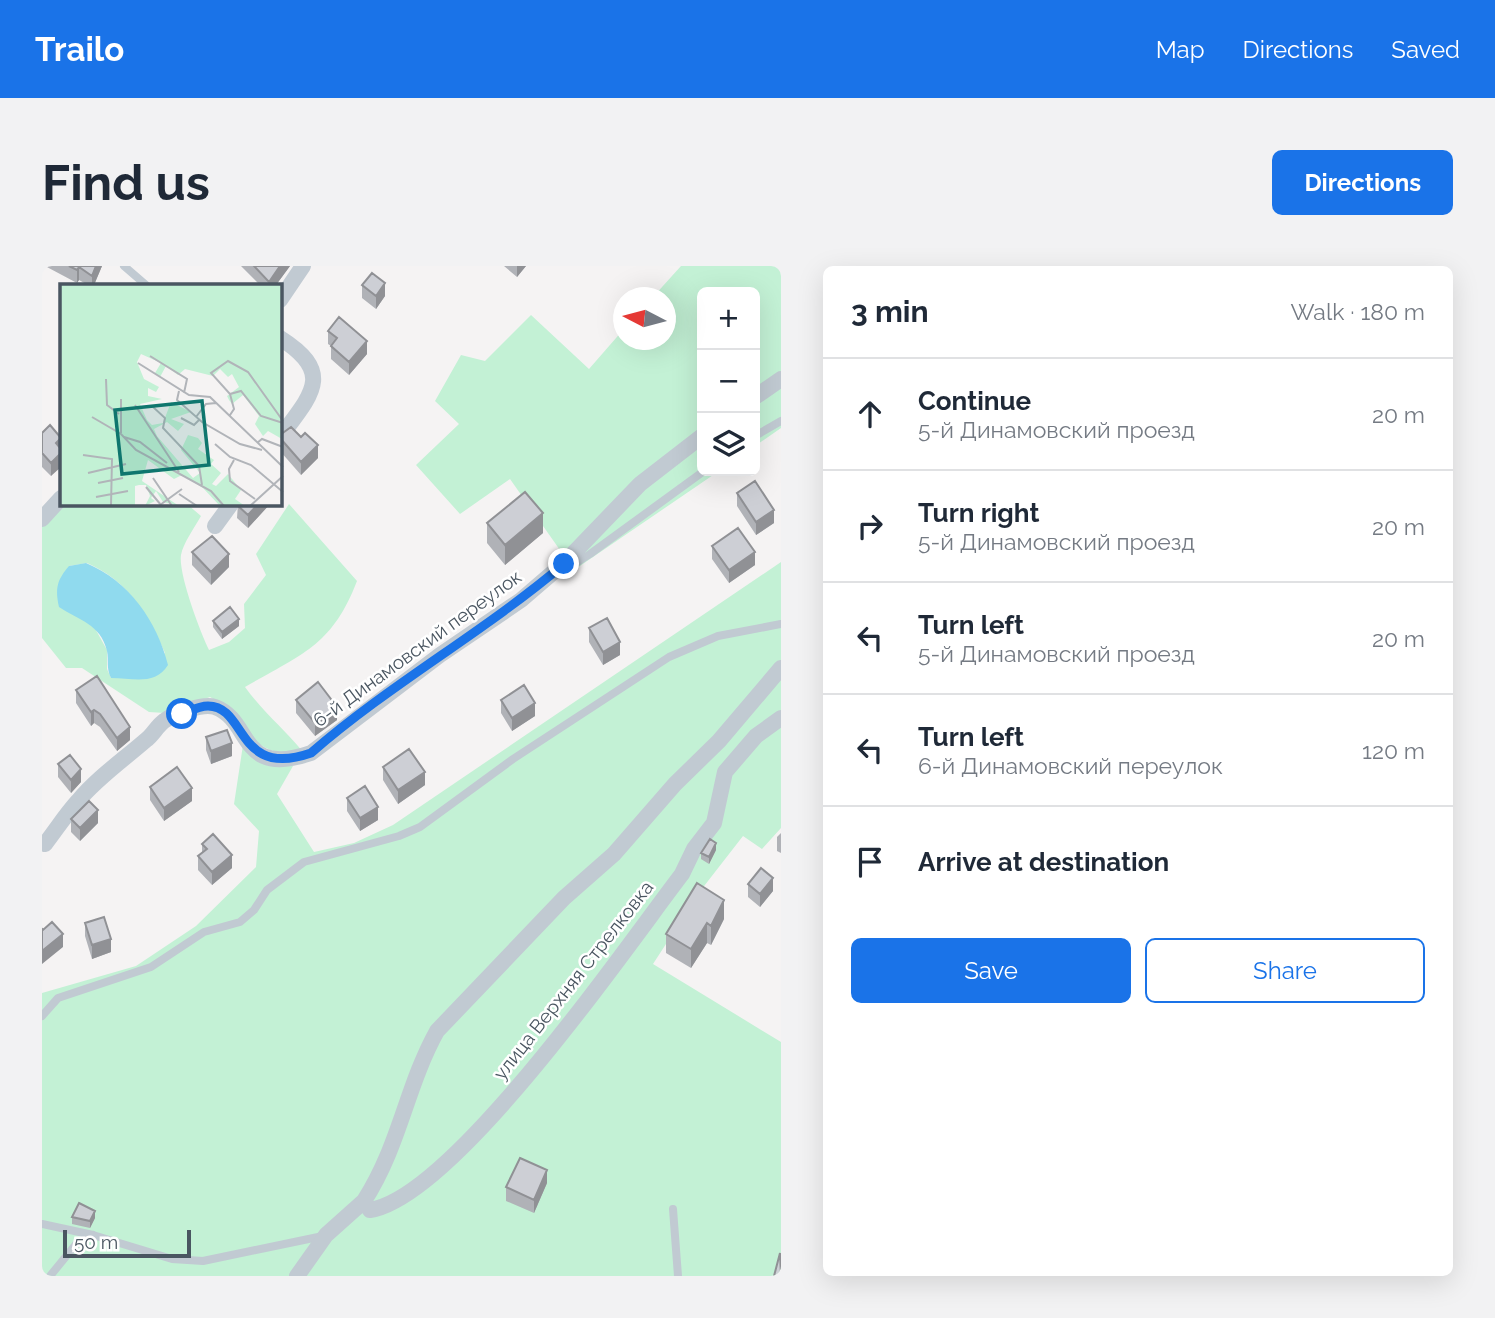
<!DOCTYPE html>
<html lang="en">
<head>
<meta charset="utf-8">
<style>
	body { margin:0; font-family:Raleway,sans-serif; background:#f2f2f3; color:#1f2937 }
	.controls { position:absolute; right:21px; top:21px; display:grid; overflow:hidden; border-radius:10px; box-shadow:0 7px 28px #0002 }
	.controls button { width:63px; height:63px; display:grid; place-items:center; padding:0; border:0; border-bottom:2px solid #e0e1e3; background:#fff; color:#1f2937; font:35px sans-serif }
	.compass { position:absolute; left:571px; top:21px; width:63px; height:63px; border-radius:50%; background:#fff; box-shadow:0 7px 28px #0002; rotate:276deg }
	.scale { position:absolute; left:21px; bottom:18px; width:128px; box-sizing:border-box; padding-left:7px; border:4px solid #4a5661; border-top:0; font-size:19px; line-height:24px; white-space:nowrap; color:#4a5661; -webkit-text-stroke:5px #fff; paint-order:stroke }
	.stop { position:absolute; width:21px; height:21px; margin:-16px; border:5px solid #1a73e8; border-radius:50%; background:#fff }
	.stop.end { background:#1a73e8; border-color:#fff; box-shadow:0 2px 7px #0008 }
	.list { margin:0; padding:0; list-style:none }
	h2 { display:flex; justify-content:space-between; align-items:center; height:91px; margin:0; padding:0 28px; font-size:30px }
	h2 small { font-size:23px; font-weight:400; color:#747a83 }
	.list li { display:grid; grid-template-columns:46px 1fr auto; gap:21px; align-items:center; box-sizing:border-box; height:112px; padding:0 28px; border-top:2px solid #e0e1e3 }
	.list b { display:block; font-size:26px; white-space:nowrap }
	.list p { margin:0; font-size:23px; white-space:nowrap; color:#747a83 }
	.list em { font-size:23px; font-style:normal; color:#747a83 }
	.actions { display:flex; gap:14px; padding:21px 28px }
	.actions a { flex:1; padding:16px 0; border:2px solid #1a73e8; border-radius:10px; text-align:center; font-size:24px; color:#1a73e8 }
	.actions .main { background:#1a73e8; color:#fff }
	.icon { flex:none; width:38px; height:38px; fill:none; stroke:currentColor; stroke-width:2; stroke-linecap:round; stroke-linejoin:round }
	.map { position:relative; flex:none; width:739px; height:1010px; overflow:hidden; border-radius:10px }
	header { display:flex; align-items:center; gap:42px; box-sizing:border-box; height:98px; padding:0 35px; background:#1a73e8; color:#fff }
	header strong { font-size:33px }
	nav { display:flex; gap:38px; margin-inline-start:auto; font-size:24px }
	.intro { display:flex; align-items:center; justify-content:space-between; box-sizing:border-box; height:168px; padding:0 42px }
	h1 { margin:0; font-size:49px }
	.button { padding:18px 32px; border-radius:10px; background:#1a73e8; color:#fff; font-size:24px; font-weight:700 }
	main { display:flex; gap:42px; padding:0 42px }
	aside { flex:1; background:#fff; border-radius:10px; box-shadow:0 7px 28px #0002 }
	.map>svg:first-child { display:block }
	.green { fill:#c3f1d5; fill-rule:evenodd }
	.water { fill:#90daee }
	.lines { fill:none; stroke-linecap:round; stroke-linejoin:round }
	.service { stroke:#c1cad2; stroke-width:8 }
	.minor { stroke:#c1cad2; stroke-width:16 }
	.wall { fill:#b0b2b7 }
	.shaded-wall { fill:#909195 }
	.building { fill:#cdcfd5; stroke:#909195; stroke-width:2 }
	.route { stroke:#1a73e8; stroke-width:9 }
	.labels { text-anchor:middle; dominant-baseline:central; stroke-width:5; stroke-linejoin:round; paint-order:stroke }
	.street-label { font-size:19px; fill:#4a5661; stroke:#fff }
	.inset-road { fill:none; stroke:#b1b4b9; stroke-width:2 }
	.view { fill:#0f766e; fill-opacity:0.15; stroke:#0f766e; stroke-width:3.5 }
	.inset-edge { fill:none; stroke:#4a5661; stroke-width:3.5 }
</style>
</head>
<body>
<header>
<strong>Trailo</strong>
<nav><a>Map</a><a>Directions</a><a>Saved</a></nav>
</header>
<div class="intro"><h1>Find us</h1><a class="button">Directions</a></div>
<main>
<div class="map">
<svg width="739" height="1010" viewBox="0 0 739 1010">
	<rect width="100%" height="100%" fill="#f5f3f3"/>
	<!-- green -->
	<path class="green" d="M639 0H739V162L713 180V26H660V205H677L532 304 468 213 418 248 374 199 417 158 393 135 419 89 443 95 489 49 547 103 581 64 582 74H624V32L611 31Z
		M19 238H145L159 250C153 261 141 277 139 289 136 307 158 366 167 384L187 376 203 362 202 338 224 309 214 288 247 238 315 315C290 380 260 388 203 421 221 446 242 463 261 486 218 494 202 464 177 436L168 431 123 447 107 446 40 402H24L0 372V258ZM45 297C85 314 106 348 123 387L87 412H69L65 403V384L50 357 27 300Z
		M739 296V562L720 583 701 570 659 624 611 698 739 776V1010H0V727L94 700 154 660 214 601 217 565 192 538 201 479 218 496 251 500 235 528 272 586 312 577 351 559Z"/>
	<!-- water -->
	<path class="water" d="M44 297C87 315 115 355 126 399 113 420 91 412 69 412 64 402 67 395 65 385 59 358 36 354 17 341 13 322 15 314 27 300Z"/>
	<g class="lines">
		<!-- service -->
		<path class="service" d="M82 0 104 19
			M713 170 739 155
			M523 297H534L548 288 662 205
			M0 750 16 732 109 701 162 666 198 656 212 644 225 624 262 596 357 570 378 561 471 493 627 391 676 370 739 358
			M631 943 636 1010
			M0 958 51 969 130 993 161 995 281 970
			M8 1010 35 977 51 969"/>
		<!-- minor -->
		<path class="minor" d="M238 34 261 0
			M238 72C293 107 270 128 238 171
			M713 131 739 113
			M0 253 19 232
			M173 260 189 238
			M3 578C14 564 24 548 36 535 55 512 81 494 104 474 111 469 115 460 122 455 133 447 161 437 173 441 211 455 196 512 269 487L398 389 479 334 522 297 598 218 660 170
			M322 935C358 879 364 821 395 765L522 632 572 588 633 518 677 475 739 402
			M255 1010 284 969 322 935 328 944C412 931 584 681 640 608L652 583 672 557 683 506 714 470 739 452"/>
	</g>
	<!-- wall -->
	<path class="wall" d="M3 0H60L52 19H46L37 14 35 17Z
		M199 0H248L234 19H218Z
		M462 0H484L475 11Z
		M320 19 343 30 334 43 320 32Z
		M286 65 325 88 307 109 289 93V80L286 78Z
		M0 167 19 172 9 210 0 201Z
		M238 169 276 192 259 209 238 185Z
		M695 227 732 257 714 269 695 240Z
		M196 238H228L206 262 195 252Z
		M445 257 501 267 463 299 445 277Z
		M670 280 713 299 687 317 670 293Z
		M150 286 187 301 169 319 150 299Z
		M171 355 197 360 180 373 171 361Z
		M547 362 578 389 561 399 547 376Z
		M34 424 88 474 75 485 58 461 52 457 49 460 34 437Z
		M254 434 295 454 273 470 254 447Z
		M459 434 493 450 470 465 459 447Z
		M164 471 190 490 169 498 164 484Z
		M16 498 39 516 29 527 16 511Z
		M341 501 383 519 356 538 341 514Z
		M108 521 150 535 122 555 108 534Z
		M305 532 336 554 318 565 305 545Z
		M29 553 56 557 38 575 29 566Z
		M739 567V587L735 585V571Z
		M160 578 190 602 170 619 156 604V590L160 587Z
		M674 584 667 598 659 593V587Z
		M706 618 731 625 718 641 706 631Z
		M682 653 669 679 665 677 649 702 624 687V668Z
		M43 657 69 686 50 693 43 670Z
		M505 917 492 947 464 935V921Z
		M30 951 53 952 48 962 30 958Z"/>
	<!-- shaded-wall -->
	<path class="shaded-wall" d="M54 0H60L52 19H50V10Z
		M238 0H248L234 19H227V16Z
		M475 0H484L475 11Z
		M37 1V14L35 17V4Z
		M343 17V30L334 43V30Z
		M240 73V86L238 89V76Z
		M325 75V88L307 109V96Z
		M19 173V186L14 177Z
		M276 179V192L259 209V196Z
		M19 187V201L9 210V197Z
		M216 238H228L206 262V249Z
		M732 244V257L714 269V256Z
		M501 247V267L463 299V279Z
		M713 286V299L687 317V304Z
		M187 288V301L169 319V306Z
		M197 353V360L180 373V366Z
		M578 376V389L561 399V386Z
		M493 437V450L470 465V452Z
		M295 441V454L273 470V457Z
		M52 444V457L49 460V446Z
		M88 461V474L75 485V472Z
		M190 477V490L169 498V485Z
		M39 503V516L29 527V514Z
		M383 506V519L356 538V524Z
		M150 522V535L122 555V542Z
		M336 541V554L318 565V552Z
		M56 544V557L38 575V562Z
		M674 577V584L667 598V591Z
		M190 589V602L170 619V606Z
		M731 612V625L718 641V628Z
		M682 634V653L669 679V660Z
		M665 657V677L649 702V683Z
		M21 668V681L0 698V685Z
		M69 673V686L50 693V679Z
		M505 904V917L492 947V934Z
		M53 945V952L48 962V955Z"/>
	<!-- building -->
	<path class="building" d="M27 0H54L50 10 37 1 35 4Z
		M212 0H238L227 16Z
		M330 7 343 17 334 30 320 19Z
		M297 51 325 75 307 96 289 80 295 72 286 65Z
		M8 159 19 172 14 177 19 183V187L9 197 0 187V167Z
		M249 161 259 171 263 167 276 179 259 196 238 172V169Z
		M713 215 732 244 714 256 695 227Z
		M483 226 501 247 463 279 445 257Z
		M196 238H216L206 249 195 239Z
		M696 262 713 286 687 304 670 280Z
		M170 270 187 288 169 306 150 286Z
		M188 341 197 353 180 366 171 355Z
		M565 352 578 376 561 386 547 362Z
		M55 410 88 461 75 472 58 448 52 444 49 446 34 424Z
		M276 416 295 441 273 457 254 434Z
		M482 419 493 437 470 452 459 434Z
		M185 464 190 477 169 485 164 471Z
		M367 483 383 506 356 524 341 501Z
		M28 489 39 503 29 514 16 498Z
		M135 501 150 522 122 542 108 521Z
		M323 520 336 541 318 552 305 532Z
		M47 535 56 544 38 562 29 553Z
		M171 568 190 589 170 606 156 590 165 583 160 578Z
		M668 573 674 577 667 591 659 587Z
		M719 602 731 612 718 628 706 618Z
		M655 617 682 634 669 660 665 657 649 683 624 668Z
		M62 651 69 673 50 679 43 657Z
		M10 656 21 668 0 685V663L1 664Z
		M478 892 505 904 492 934 464 921Z
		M37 937 53 945 48 955 30 951Z
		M738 987 739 1010H732Z"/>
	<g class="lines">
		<!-- route -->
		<path class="route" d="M140 448C148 445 157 440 166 440 205 440 194 513 269 487 348 418 442 366 522 298"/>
	</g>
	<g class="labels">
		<!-- street labels -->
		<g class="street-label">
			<text transform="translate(375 382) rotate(-36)">6-й Динамовский переулок</text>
			<text transform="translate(531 714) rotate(-52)">улица Верхняя Стрелковка</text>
		</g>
	</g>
	<!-- overview -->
	<g transform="translate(18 18)">
		<rect width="222" height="222" fill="#f5f3f3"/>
		<path d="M0 0H222V155L208 147 203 152 195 140 199 132 183 111 172 120 169 116 167 112 179 103 172 90 168 93 160 85 153 92 125 85 118 91 106 82 100 93 95 89 101 79 81 70 77 78 84 95 99 103 96 108 88 104V112L102 115 80 120 87 136 92 141 103 139 111 118 131 128 111 135 124 140 118 147 107 138 94 145 97 152 133 194 140 189 121 166 128 151 138 154 142 159 138 165 154 176 151 180 161 189 152 200 156 202 168 190 181 206 175 215 185 222H160L143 204 122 191 114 195 88 176 82 197 119 222 103 218 96 207 91 214 95 217 85 222 90 212 86 201H79L75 202V222H0Z" fill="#c3f1d5"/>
		<path class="inset-road" d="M90 72 127 95 124 109M78 79 129 111 150 113 223 183M46 95 47 121 59 130M119 107 117 116 142 138 180 160 202 166M170 110 181 107 201 132 223 139M61 115V149M75 121 119 188M92 122 105 134 103 144 139 182 142 201M170 131 174 125 170 110 151 89 168 77 188 88 223 137M32 133 61 150 76 166 151 207 164 222M136 133 146 120 156 119M121 134 134 141 139 136M64 153 80 158 107 179M197 159 202 155 223 163M155 160 170 173 191 181 223 208M23 171 52 175 51 222M174 176 169 185 170 197 195 215M28 189 66 180M93 194 112 222M38 199 63 194M86 203 101 221M119 210 137 222M36 213 68 207M100 221 122 205M190 222 223 192"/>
		<path class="view" d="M142 117 149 181 62 190 55 126Z"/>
		<rect width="222" height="222" class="inset-edge"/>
	</g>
</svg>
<div class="controls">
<button>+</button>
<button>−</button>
<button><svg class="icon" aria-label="layers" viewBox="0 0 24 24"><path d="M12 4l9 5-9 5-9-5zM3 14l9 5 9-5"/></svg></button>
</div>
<svg class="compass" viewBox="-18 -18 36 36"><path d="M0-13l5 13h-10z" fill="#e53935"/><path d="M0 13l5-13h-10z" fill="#747a83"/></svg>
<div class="scale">50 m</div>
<div class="stop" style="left:140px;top:448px"></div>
<div class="stop end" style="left:522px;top:298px"></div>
</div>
<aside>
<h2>3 min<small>Walk · 180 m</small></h2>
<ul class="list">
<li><svg class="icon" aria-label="ahead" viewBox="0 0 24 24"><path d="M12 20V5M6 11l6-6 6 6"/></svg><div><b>Continue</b><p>5-й Динамовский проезд</p></div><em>20 m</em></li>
<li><svg class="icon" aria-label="right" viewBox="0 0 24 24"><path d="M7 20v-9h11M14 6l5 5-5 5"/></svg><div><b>Turn right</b><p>5-й Динамовский проезд</p></div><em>20 m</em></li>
<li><svg class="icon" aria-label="left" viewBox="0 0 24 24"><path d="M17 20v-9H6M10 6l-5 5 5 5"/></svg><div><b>Turn left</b><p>5-й Динамовский проезд</p></div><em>20 m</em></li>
<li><svg class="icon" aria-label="left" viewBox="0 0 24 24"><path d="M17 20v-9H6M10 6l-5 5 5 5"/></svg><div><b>Turn left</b><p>6-й Динамовский переулок</p></div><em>120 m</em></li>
<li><svg class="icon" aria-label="arrive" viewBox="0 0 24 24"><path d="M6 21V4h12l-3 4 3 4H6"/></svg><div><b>Arrive at destination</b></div></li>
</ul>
<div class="actions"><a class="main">Save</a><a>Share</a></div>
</aside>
</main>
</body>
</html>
